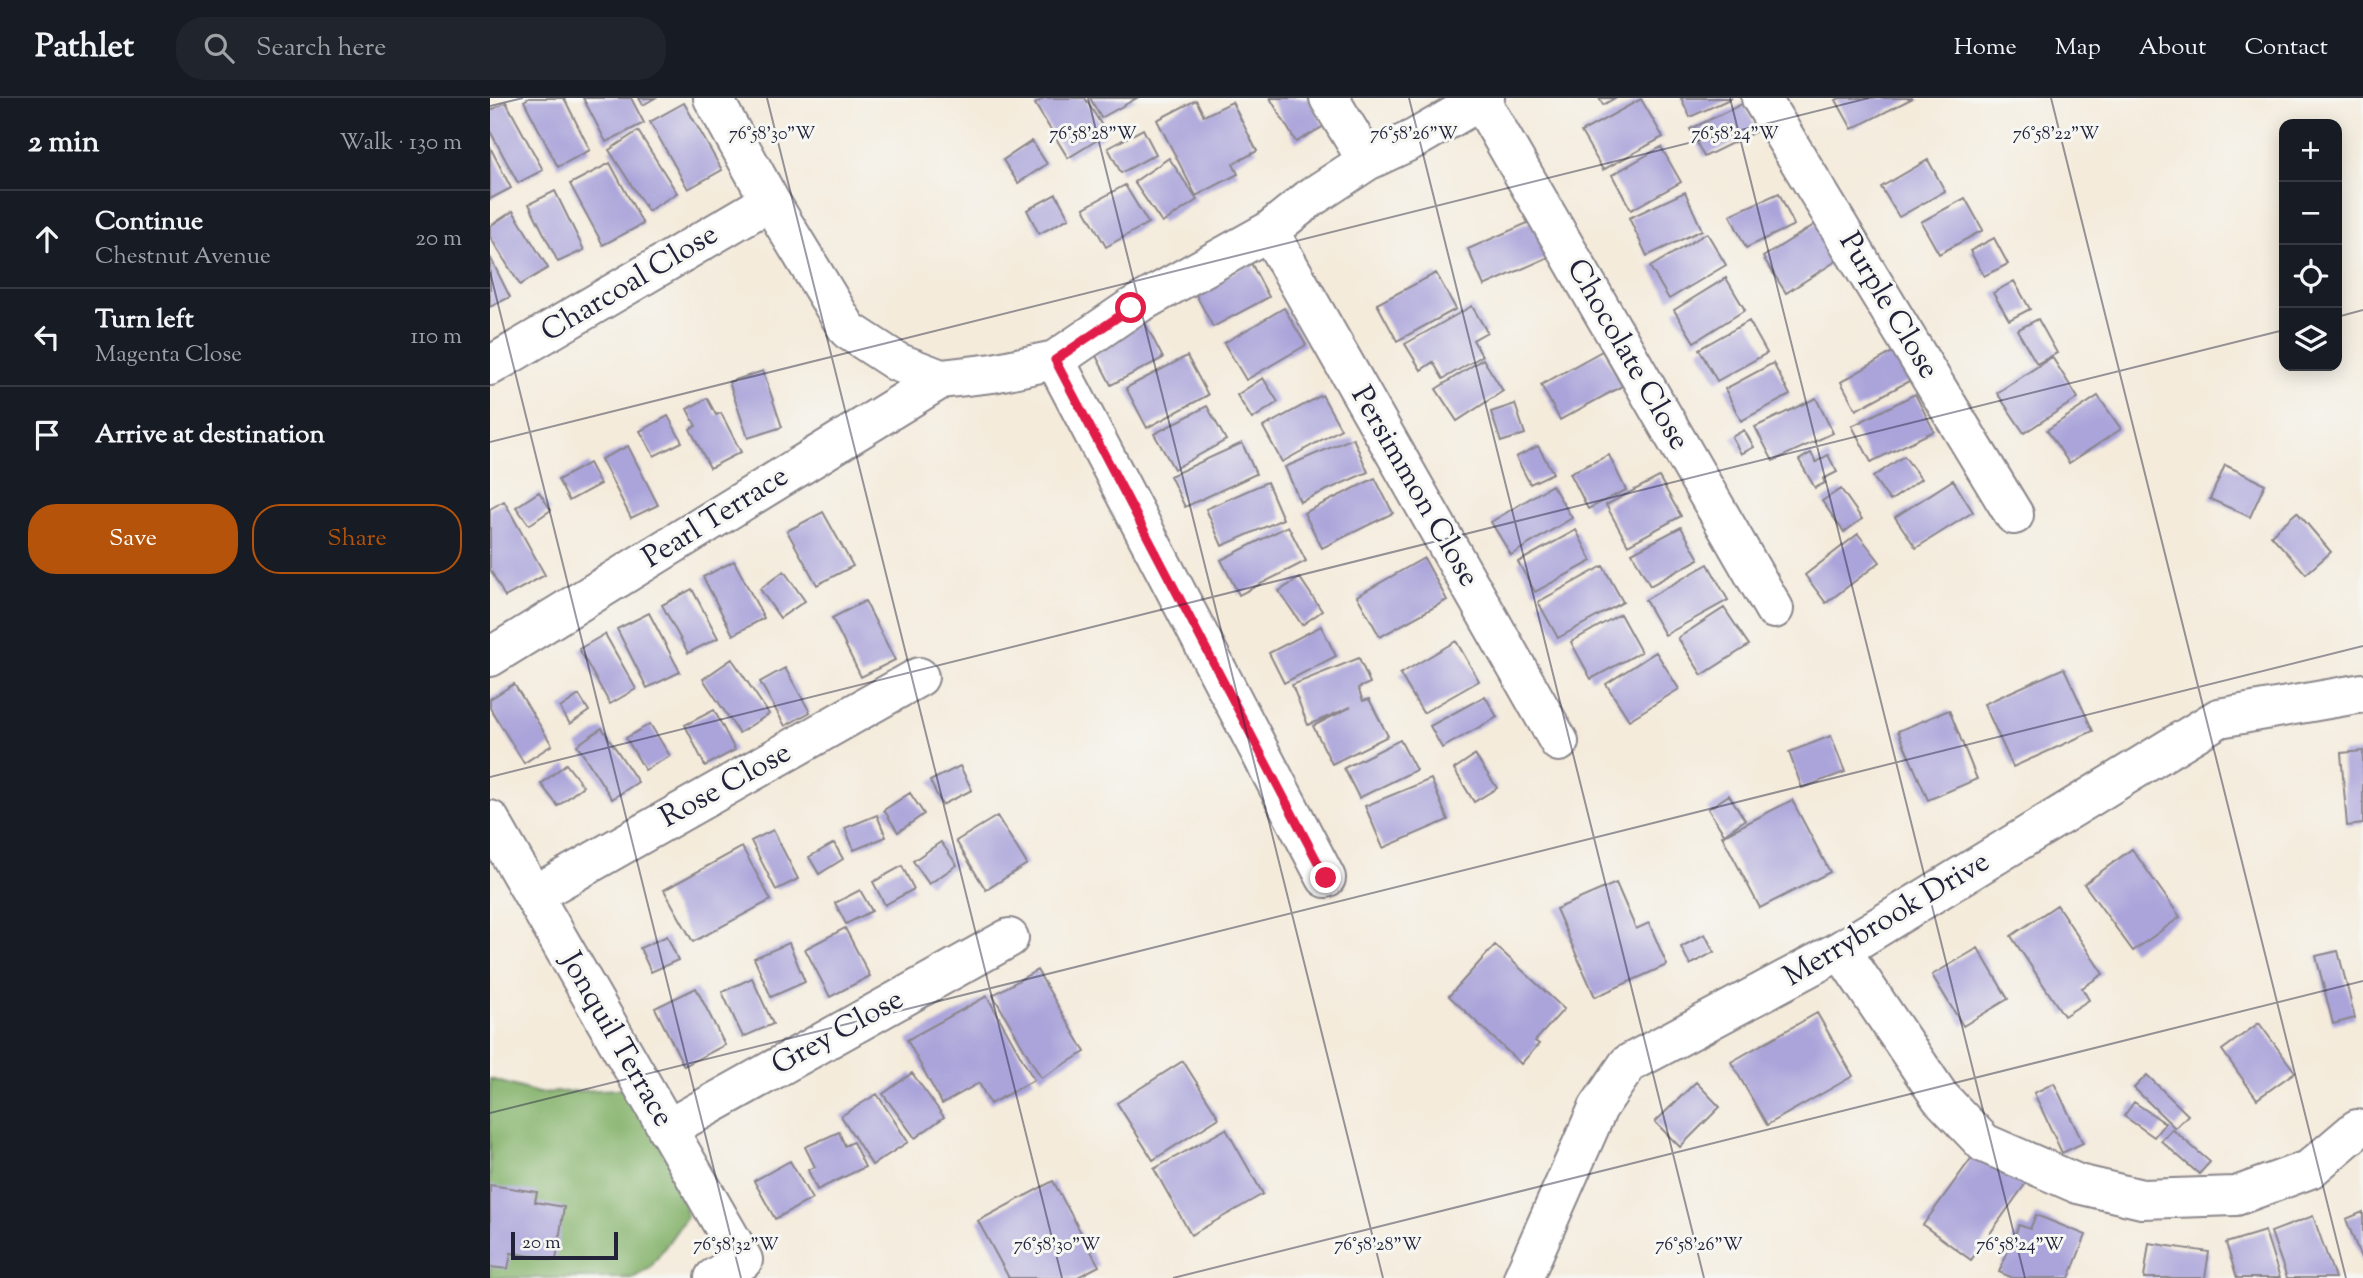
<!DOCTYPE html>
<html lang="en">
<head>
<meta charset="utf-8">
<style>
	body { margin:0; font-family:"Sorts Mill Goudy",serif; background:#20242c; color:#f1f3f6 }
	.controls { position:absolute; right:21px; top:21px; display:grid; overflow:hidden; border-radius:14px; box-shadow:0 4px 18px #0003 }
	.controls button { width:63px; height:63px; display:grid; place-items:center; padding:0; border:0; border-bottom:2px solid #363941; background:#171b24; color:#f1f3f6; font:35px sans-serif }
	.scale { position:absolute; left:21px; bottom:18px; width:107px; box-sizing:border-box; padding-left:7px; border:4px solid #22223b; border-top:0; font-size:19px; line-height:24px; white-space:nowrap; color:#22223b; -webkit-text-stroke:5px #f6f6f2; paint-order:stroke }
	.stop { position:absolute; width:21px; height:21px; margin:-16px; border:5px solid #e11d48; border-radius:50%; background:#fff }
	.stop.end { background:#e11d48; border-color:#fff; box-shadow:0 2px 7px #0008 }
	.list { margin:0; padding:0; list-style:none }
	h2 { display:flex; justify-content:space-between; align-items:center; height:91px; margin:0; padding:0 28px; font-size:30px }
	h2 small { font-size:23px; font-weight:400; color:#9ea1a6 }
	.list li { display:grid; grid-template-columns:46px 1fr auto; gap:21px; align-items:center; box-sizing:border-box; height:98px; padding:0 28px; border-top:2px solid #363941 }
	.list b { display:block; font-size:26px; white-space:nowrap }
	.list p { margin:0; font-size:23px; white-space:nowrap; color:#9ea1a6 }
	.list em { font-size:23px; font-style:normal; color:#9ea1a6 }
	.actions { display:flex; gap:14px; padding:21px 28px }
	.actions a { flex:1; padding:16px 0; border:2px solid #b45309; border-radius:28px; text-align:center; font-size:24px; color:#b45309 }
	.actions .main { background:#b45309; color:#fff }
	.icon { flex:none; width:38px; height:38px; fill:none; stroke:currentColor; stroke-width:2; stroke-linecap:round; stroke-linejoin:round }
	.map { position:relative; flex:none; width:1873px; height:1180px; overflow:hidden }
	header { display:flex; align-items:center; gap:42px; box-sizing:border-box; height:98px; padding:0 35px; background:#171b24; border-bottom:2px solid #363941 }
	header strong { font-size:33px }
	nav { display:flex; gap:38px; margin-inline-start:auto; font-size:24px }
	.search { width:490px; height:63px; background:#20242c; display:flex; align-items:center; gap:18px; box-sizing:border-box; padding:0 24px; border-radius:28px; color:#9ea1a6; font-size:26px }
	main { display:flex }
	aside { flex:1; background:#171b24 }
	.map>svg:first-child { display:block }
	.forest { fill:#84b26b; stroke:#536a53; stroke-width:2 }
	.building { fill:#aba4da }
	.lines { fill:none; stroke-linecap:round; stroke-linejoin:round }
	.street-casing { stroke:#8b868b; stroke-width:42 }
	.street { stroke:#fff; stroke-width:38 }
	.route { stroke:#e11d48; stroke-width:9 }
	.ticks { fill:none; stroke:#22223b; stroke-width:2; stroke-opacity:0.45 }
	.labels { text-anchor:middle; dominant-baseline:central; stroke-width:6; stroke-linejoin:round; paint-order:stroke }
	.street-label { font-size:30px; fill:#22223b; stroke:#f6f6f2 }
	.ticks-label { font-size:18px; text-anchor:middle; fill:#22223b; stroke:#f6f6f2; stroke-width:6; stroke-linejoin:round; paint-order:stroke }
</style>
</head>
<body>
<header>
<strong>Pathlet</strong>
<div class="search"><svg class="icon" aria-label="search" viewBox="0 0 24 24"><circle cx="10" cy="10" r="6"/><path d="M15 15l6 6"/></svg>Search here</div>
<nav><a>Home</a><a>Map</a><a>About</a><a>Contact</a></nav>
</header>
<main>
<aside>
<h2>2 min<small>Walk · 130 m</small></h2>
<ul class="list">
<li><svg class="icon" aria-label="ahead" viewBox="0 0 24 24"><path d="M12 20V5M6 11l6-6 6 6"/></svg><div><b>Continue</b><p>Chestnut Avenue</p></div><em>20 m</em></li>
<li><svg class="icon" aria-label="left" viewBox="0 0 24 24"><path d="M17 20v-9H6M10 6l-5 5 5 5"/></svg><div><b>Turn left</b><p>Magenta Close</p></div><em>110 m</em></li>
<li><svg class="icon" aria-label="arrive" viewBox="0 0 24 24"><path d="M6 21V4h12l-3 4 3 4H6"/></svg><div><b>Arrive at destination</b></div></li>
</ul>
<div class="actions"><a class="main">Save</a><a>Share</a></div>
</aside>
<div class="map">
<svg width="1873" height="1180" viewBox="0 0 1873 1180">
	<rect width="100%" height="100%" fill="#f6f6f2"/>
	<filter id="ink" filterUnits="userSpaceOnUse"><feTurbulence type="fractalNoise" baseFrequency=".0143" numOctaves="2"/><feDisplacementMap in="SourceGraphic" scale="14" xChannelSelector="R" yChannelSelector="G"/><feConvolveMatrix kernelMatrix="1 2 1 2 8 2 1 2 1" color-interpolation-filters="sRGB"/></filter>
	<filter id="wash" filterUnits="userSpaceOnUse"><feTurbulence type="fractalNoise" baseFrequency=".00686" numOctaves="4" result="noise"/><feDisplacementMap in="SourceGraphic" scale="28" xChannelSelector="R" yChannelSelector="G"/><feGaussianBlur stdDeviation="1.57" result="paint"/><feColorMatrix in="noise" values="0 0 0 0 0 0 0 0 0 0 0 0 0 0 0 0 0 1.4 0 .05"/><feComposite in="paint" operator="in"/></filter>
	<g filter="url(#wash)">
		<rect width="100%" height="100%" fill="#f4ebdb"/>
		<!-- forest -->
		<path class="forest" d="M0 981 48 995 170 989 197 1118 160 1170 143 1180H0Z"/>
		<g id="blocks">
			<!-- building -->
			<path class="building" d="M39 0H74L100 52 68 69 34 3Z
				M93 0H141L154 25 116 44Z
				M149 0H165L153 7Z
				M554 0H595L617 36 578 60 545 6Z
				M600 0H647L611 20Z
				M780 0H819L834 28 806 44Z
				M1109 0H1125L1113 7Z
				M1191 0H1242L1200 19Z
				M1350 0H1423L1362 31 1346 2Z
				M1151 1 1173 39 1113 72 1091 34Z
				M706 2 714 18 742 4 767 53 743 66 748 76 706 98 667 22Z
				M16 4 53 72 28 85 0 33V13Z
				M194 5 232 72 198 91 160 24Z
				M1254 5 1267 33 1214 59 1200 31Z
				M653 31 666 56 631 75 618 50Z
				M148 33 187 95 158 113 119 52Z
				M542 43 557 66 528 85 513 62Z
				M0 49 21 90 0 101Z
				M1171 49 1191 84 1141 112 1122 77Z
				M679 60 707 102 672 125 644 84Z
				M1438 62 1455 93 1409 119 1391 89Z
				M120 65 153 126 113 147 80 86Z
				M635 87 658 125 616 149 594 110Z
				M65 93 94 152 68 164 39 106Z
				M1195 94 1212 132 1157 158 1139 120Z
				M1289 95 1304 127 1256 150 1240 117Z
				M566 96 579 120 549 136 537 112Z
				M1475 100 1493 132 1449 156 1431 124Z
				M23 113 58 170 30 187 0 139V128Z
				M1332 122 1354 158 1296 195 1273 159Z
				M1042 123 1059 159 994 188 978 151Z
				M1217 135 1236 167 1179 201 1160 169Z
				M1504 140 1518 166 1494 178 1480 153Z
				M0 159 20 199 0 209Z
				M761 165 779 199 723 229 705 195Z
				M946 175 966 211 907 243 887 206Z
				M1236 180 1255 212 1204 244 1184 212Z
				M1524 183 1540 211 1519 222 1503 195Z
				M982 208 997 234 983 242 992 258 953 281 943 264 931 272 915 246Z
				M794 210 816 247 756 282 734 245Z
				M653 221 673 260 621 287 601 248Z
				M1548 221 1567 255 1547 266 1527 232Z
				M1259 223 1277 255 1227 283 1209 251Z
				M1112 253 1132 288 1070 322 1051 287Z
				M1403 254 1419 283 1366 312 1351 284Z
				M697 258 718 297 657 330 636 290Z
				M1562 259 1588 300 1534 335 1507 295Z
				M993 261 1013 293 967 323 946 291Z
				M1283 265 1300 297 1251 323 1235 291Z
				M273 273 292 329 258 340 239 284Z
				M773 280 788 304 762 321 747 297Z
				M1425 296 1444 333 1381 364 1362 328Z
				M832 297 851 331 792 364 773 329Z
				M1608 298 1631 331 1579 365 1557 332Z
				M217 300 226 317 231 315 251 354 220 370 200 331 206 328 197 311Z
				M1326 300 1343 335 1283 363 1265 329Z
				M1025 306 1035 336 1011 344 1001 314Z
				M717 308 736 342 684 371 664 336Z
				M178 318 192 344 164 358 150 333Z
				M1254 332 1264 349 1251 356 1242 339Z
				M863 340 878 374 810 404 795 369Z
				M752 345 766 376 695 409 680 378Z
				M138 348 168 407 141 420 111 361Z
				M1048 348 1063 375 1040 386 1026 359Z
				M1321 355 1326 364 1338 357 1347 374 1333 381 1335 385 1325 390 1309 362Z
				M1119 357 1136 392 1098 411 1080 375Z
				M1414 358 1431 381 1400 403 1383 379Z
				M99 365 110 386 79 403 68 382Z
				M1735 367 1775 386 1760 419 1720 401Z
				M1169 379 1191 418 1138 447 1116 407Z
				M885 380 903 415 832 450 814 415Z
				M1463 382 1483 414 1426 450 1405 419Z
				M777 384 793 421 732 448 716 411Z
				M1062 387 1082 420 1021 457 1001 424Z
				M1351 391 1372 421 1354 434 1332 403Z
				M49 394 61 412 39 427 26 409Z
				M14 403 55 477 15 499 0 471V411Z
				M333 414 363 468 327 487 297 433Z
				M1807 414 1841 454 1816 476 1781 437Z
				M798 428 816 463 749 497 731 462Z
				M1191 429 1209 461 1160 488 1142 455Z
				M1086 432 1102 463 1045 494 1028 464Z
				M1368 436 1390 464 1336 505 1315 477Z
				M934 460 957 502 890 539 867 498Z
				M244 463 274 520 243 537 213 479Z
				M1218 466 1238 502 1175 537 1155 502Z
				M1113 468 1133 504 1068 540 1048 504Z
				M294 473 315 503 290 520 270 491Z
				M810 480 832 513 812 527 789 493Z
				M202 491 228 540 198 555 172 507Z
				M375 503 405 562 371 579 342 520Z
				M1234 510 1259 547 1212 577 1188 540Z
				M159 515 190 574 157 590 127 531Z
				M1130 516 1151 554 1101 581 1081 544Z
				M831 528 846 558 794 585 779 555Z
				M115 536 146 591 120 606 89 551Z
				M966 543 989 583 933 615 910 576Z
				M1166 554 1189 591 1139 622 1116 586Z
				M869 560 880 585 868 590 873 603 879 601 898 638 842 666 823 628 861 609 818 627 802 587Z
				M242 561 279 616 249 635 213 581Z
				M295 570 320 614 295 628 270 584Z
				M1574 570 1603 633 1523 669 1494 606Z
				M24 586 62 647 34 665 0 610V601Z
				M89 597 99 613 80 626 70 610Z
				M995 598 1007 619 952 650 940 628Z
				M224 612 245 652 215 668 195 627Z
				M1459 612 1487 681 1438 702 1408 633Z
				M160 626 180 658 155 672 136 640Z
				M112 630 148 684 122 701 87 647Z
				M1341 638 1355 674 1312 690 1299 654Z
				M910 642 926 672 869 700 854 670Z
				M1873 653V726L1857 728 1851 655Z
				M985 657 1007 690 984 704 964 671Z
				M76 666 93 688 68 708 51 686Z
				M470 668 482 692 452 707 440 683Z
				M941 681 958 722 893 750 875 708Z
				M420 695 434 716 408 734 394 712Z
				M1239 697 1255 722 1234 736 1218 711Z
				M1302 702 1340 774 1270 810 1232 738Z
				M387 717 396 739 364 752 355 730Z
				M507 718 537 766 496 792 466 743Z
				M283 732 308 781 286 792 261 743Z
				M451 744 467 767 439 786 423 763Z
				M344 745 353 761 329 776 319 759Z
				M252 749 281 802 203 844 174 792Z
				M1642 751 1690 819 1643 853 1594 786Z
				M412 768 424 791 395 807 383 784Z
				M1126 785 1146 831 1159 825 1177 867 1105 899 1066 811Z
				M370 792 382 813 356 826 345 805Z
				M1567 807 1613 876 1592 890 1599 902 1574 918 1521 838Z
				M355 830 380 878 340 899 315 851Z
				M1215 836 1224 854 1200 867 1191 849Z
				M177 838 188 862 161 874 150 850Z
				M299 845 315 884 281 899 264 860Z
				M1005 847 1074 911 1045 943 1049 946 1031 966 959 898Z
				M1488 850 1518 901 1473 928 1442 877Z
				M1848 853 1865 920 1843 926 1826 858Z
				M547 872 595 954 551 980 503 897Z
				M262 880 283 926 253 939 232 894Z
				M206 890 235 947 194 968 165 910Z
				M497 898 544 982 500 1006 489 985 452 1006 417 942Z
				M1327 915 1363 978 1277 1027 1241 964Z
				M1769 925 1805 974 1767 1001 1732 952Z
				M693 963 729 1020 663 1062 627 1005Z
				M422 975 454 1019 425 1040 393 996Z
				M1657 977 1698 1017 1685 1030 1644 990Z
				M1206 984 1230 1009 1190 1049 1165 1024Z
				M1564 985 1593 1045 1572 1055 1544 995Z
				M387 996 418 1044 382 1067 351 1018Z
				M1644 1004 1675 1025 1664 1039 1634 1018Z
				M736 1031 773 1096 701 1137 664 1071Z
				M1682 1031 1720 1064 1709 1076 1671 1043Z
				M349 1034 355 1048 363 1044 375 1069 327 1092 318 1072 325 1069 315 1049Z
				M1488 1051 1536 1085 1481 1162 1433 1127Z
				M300 1063 322 1101 285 1121 264 1083Z
				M563 1083 609 1168 586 1180H519L488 1123Z
				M0 1087 47 1094 45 1104 74 1109 66 1162 21 1155 18 1171 0 1169Z
				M1873 1114V1165L1856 1121Z
				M1546 1117 1596 1137 1579 1180H1523L1509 1174 1529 1127 1540 1131Z
				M1823 1118 1845 1180H1797L1781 1134Z
				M1775 1133 1790 1180H1747L1736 1145Z
				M1659 1145 1719 1154 1715 1180H1654Z"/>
		</g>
	</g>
	<g filter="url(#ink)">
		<use href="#blocks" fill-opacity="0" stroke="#8b868b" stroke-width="2"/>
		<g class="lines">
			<!-- street casing -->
			<g class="street-casing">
				<path id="street" d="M223 0 280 103 358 232 407 264 451 281 503 275 565 262 641 210 779 133 819 101 877 63 926 40 995 0
					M839 0 877 63
					M1271 0 1524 417
					M991 3 1284 511
					M779 133 1069 644
					M565 262 836 780
					M0 268 280 103
					M0 559 451 281
					M0 722 253 1162 224 1180
					M44 797 429 579
					M1351 852 1450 999 1494 1045 1588 1086 1652 1101 1746 1098 1820 1071 1867 1031
					M177 1031 519 840
					M1033 1180 1108 1010 1138 966 1351 852 1729 620 1873 595"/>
			</g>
			<!-- street -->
			<use href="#street" class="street"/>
		</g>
	</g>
	<g class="lines" filter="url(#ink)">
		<!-- route -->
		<path class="route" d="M641 210 565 262 836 780"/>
	</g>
	<!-- ticks -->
	<path class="ticks" d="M277 0 572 1180M598 0 893 1180M919 0 1214 1180M1240 0 1535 1180M1561 0 1856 1180M0 8 33 0M0 174 251 1180M1847 219 1873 212M0 344 1379 0M0 679 1794 232M0 1015 1873 548M683 1180 1873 883"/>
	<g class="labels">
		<!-- street labels -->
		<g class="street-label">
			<text transform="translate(140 186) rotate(-31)">Charcoal Close</text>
			<text transform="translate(1398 208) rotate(59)">Purple Close</text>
			<text transform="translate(1137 257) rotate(60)">Chocolate Close</text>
			<text transform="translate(924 389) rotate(60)">Persimmon Close</text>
			<text transform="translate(226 420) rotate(-32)">Pearl Terrace</text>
			<text transform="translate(236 688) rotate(-29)">Rose Close</text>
			<text transform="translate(1397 822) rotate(-31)">Merrybrook Drive</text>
			<text transform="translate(348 935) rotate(-29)">Grey Close</text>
			<text transform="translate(126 942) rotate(60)">Jonquil Terrace</text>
		</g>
	</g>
	<g class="ticks-label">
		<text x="282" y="41">76°58'30"W</text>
		<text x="603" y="41">76°58'28"W</text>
		<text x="924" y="41">76°58'26"W</text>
		<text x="1245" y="41">76°58'24"W</text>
		<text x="1566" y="41">76°58'22"W</text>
		<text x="246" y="1152">76°58'32"W</text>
		<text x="567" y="1152">76°58'30"W</text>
		<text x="888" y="1152">76°58'28"W</text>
		<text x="1209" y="1152">76°58'26"W</text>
		<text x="1530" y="1152">76°58'24"W</text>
	</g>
</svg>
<div class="controls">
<button>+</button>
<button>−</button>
<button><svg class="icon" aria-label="locate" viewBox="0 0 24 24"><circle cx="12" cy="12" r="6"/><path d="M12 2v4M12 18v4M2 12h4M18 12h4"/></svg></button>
<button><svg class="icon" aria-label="layers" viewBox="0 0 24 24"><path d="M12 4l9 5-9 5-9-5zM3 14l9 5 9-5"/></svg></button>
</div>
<div class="scale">20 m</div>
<div class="stop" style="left:641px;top:210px"></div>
<div class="stop end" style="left:836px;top:780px"></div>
</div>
</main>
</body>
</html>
